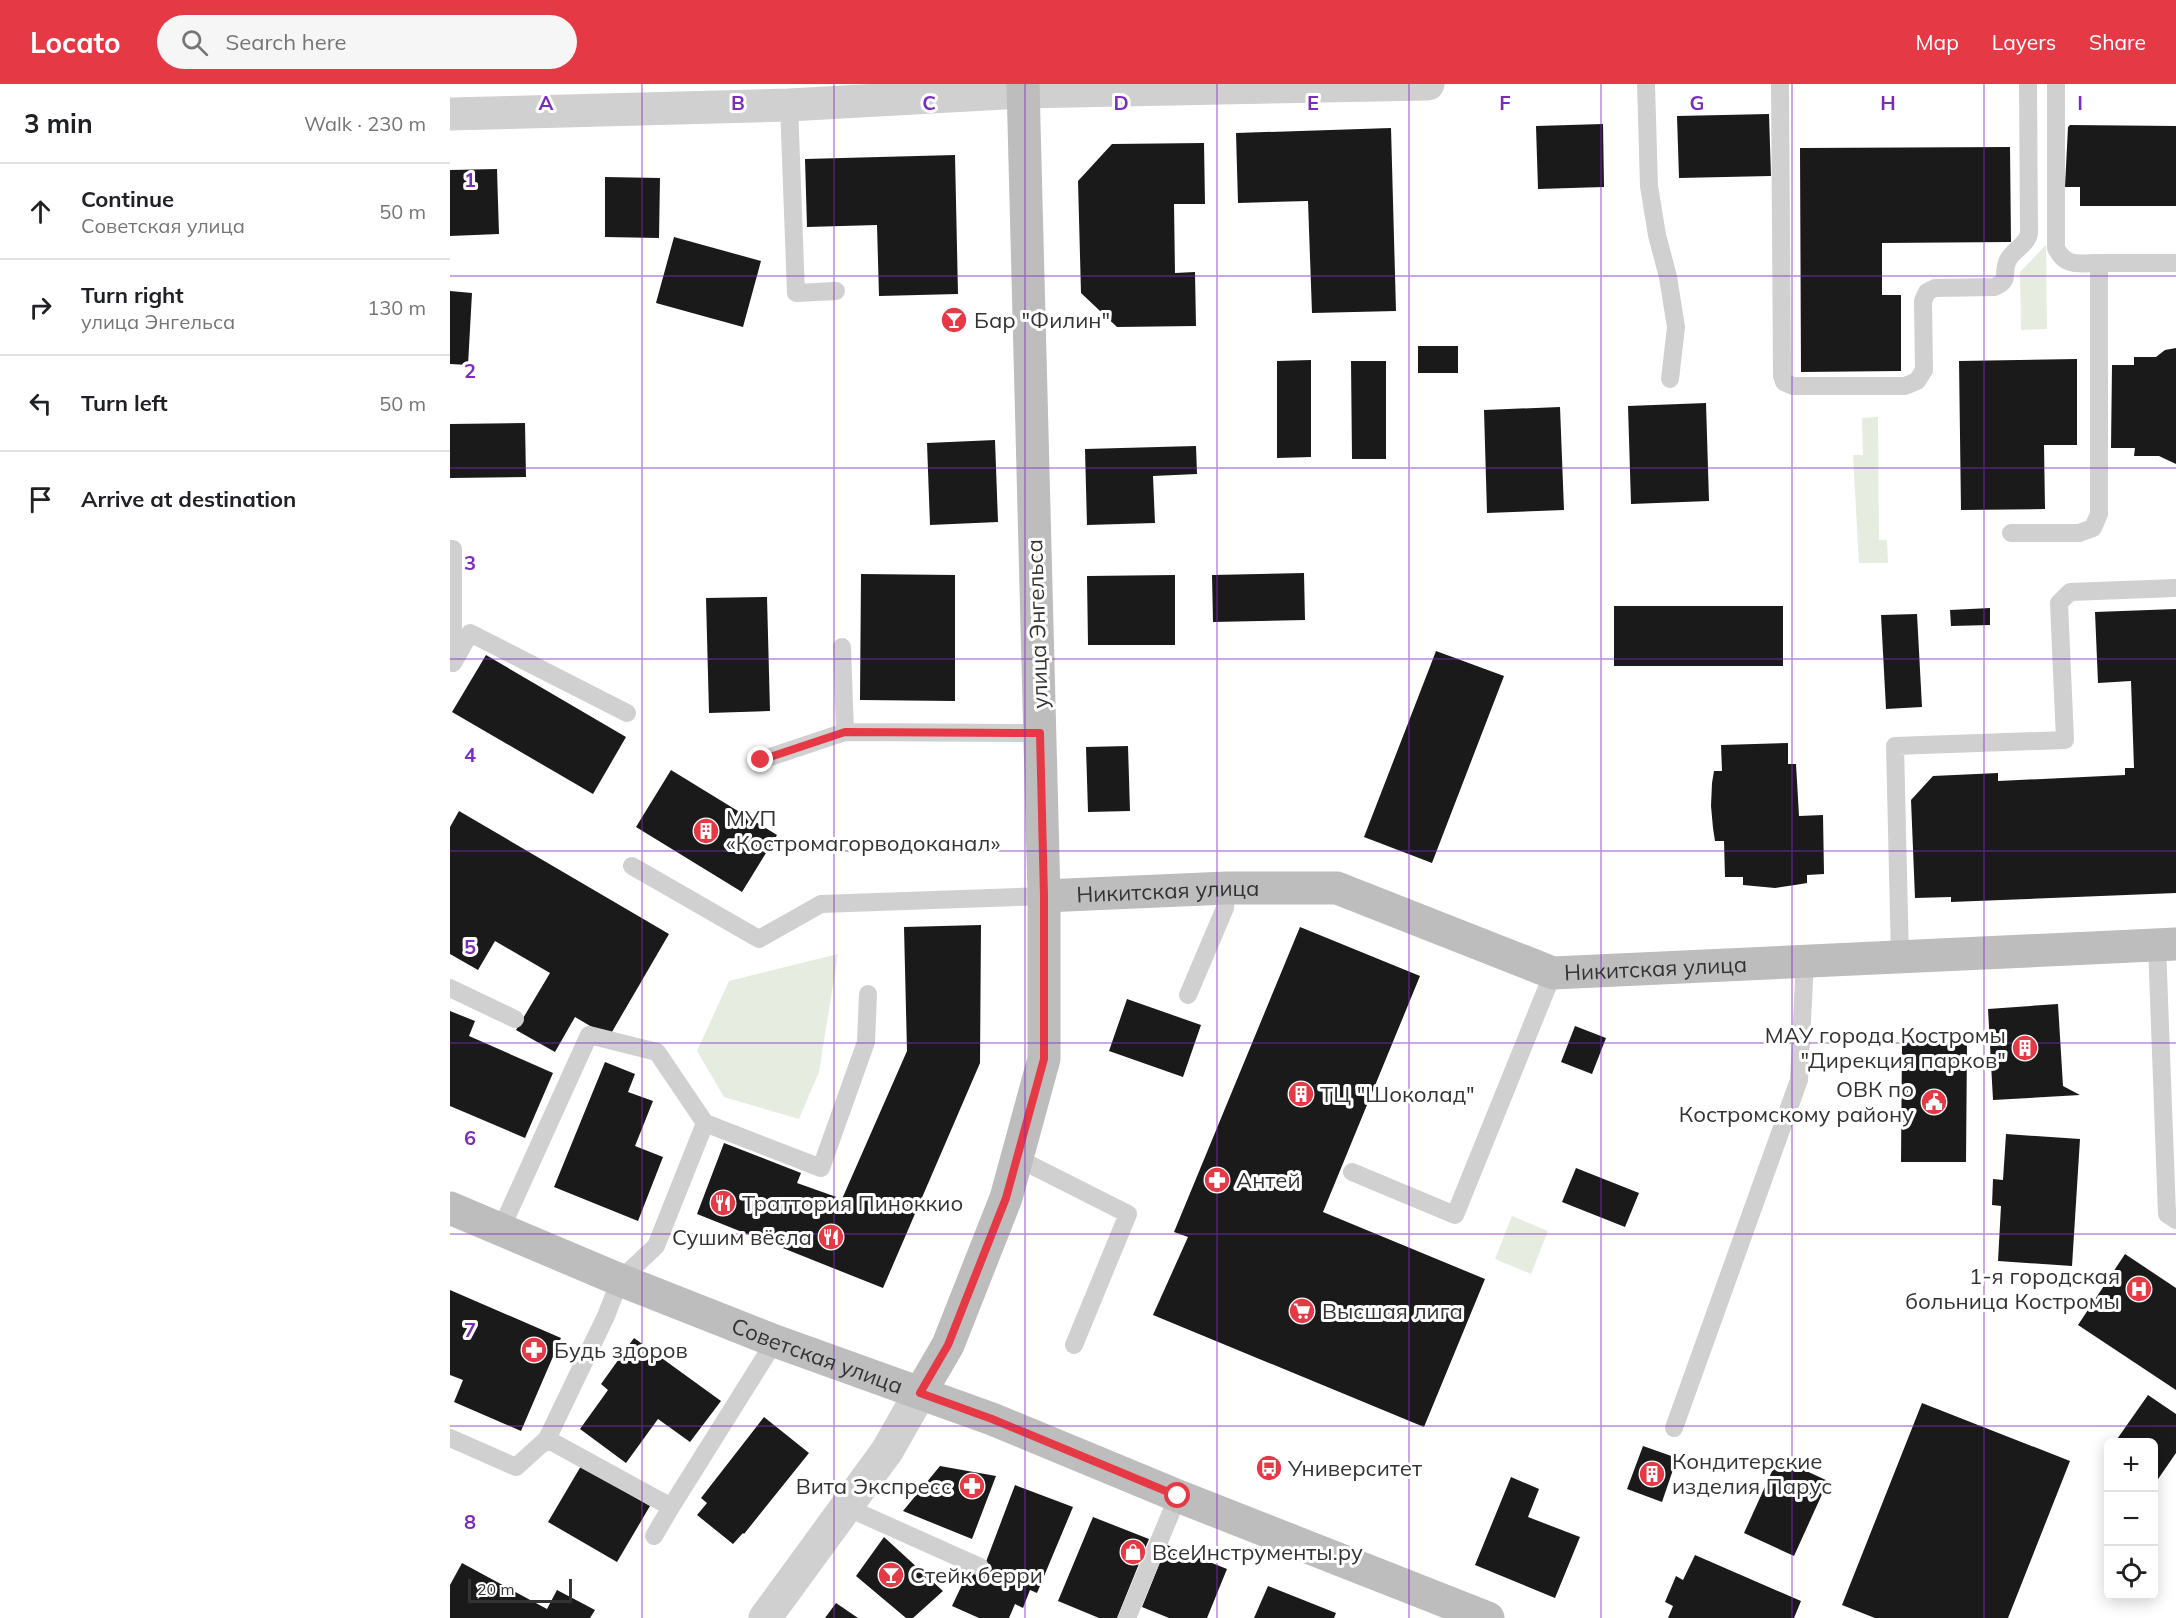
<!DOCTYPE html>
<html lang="en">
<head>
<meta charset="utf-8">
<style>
	body { margin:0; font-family:Mulish,sans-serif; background:#f6f6f6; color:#202124 }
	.controls { position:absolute; right:18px; bottom:18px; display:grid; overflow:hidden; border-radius:9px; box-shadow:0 3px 15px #0003 }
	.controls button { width:54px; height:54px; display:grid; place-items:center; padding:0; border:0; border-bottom:2px solid #e0e0e0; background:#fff; color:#202124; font:30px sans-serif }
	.scale { position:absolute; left:18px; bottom:15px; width:104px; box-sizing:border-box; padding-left:6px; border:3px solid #333; border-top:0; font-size:16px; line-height:21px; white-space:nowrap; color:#333; -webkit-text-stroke:4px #fff; paint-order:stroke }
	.stop { position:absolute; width:18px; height:18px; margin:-14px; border:4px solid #e63946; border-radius:50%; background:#fff }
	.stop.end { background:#e63946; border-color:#fff; box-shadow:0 2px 6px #0008 }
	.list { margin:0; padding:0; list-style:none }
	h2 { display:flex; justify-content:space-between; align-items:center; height:78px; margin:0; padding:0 24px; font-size:26px }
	h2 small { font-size:20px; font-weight:400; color:#757577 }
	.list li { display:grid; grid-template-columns:39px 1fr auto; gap:18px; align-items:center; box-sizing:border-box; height:96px; padding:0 24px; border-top:2px solid #e0e0e0 }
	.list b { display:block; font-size:22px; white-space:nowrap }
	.list p { margin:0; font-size:20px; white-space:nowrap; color:#757577 }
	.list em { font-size:20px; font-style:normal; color:#757577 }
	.icon { flex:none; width:33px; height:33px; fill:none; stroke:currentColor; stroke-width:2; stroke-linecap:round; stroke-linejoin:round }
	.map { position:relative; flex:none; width:1726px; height:1534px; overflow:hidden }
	header { display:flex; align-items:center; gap:36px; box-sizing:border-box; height:84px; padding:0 30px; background:#e63946; color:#fff }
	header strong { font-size:28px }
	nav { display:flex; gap:33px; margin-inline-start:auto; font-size:21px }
	.search { width:420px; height:54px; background:#f6f6f6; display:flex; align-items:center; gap:15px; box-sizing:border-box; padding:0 21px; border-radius:33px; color:#757577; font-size:22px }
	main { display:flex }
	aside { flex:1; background:#fff }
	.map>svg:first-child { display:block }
	.green { fill:#e6ecdf }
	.building { fill:#1a1a1a }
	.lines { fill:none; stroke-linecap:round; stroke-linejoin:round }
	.lane { stroke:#d0d0d0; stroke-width:18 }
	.street { stroke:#d0d0d0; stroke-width:33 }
	.secondary { stroke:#bdbdbd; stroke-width:33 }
	.route { stroke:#e63946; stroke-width:8 }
	.grid { fill:none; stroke:#7b2cbf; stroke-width:1.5; stroke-opacity:0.55 }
	.labels { text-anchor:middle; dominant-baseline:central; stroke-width:6; stroke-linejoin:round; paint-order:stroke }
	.poi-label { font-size:22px; fill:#333; stroke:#fff; text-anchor:start }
	.street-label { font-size:22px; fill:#333; stroke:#fff }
	.grid-label { font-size:20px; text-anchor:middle; font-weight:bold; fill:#7b2cbf; stroke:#fff; stroke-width:6; stroke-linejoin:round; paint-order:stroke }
</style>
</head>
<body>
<header>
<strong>Locato</strong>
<div class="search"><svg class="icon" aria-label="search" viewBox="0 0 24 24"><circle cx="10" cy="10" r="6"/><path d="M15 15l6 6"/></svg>Search here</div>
<nav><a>Map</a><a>Layers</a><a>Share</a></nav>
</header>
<main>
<aside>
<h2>3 min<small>Walk · 230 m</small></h2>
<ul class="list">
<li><svg class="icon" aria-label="ahead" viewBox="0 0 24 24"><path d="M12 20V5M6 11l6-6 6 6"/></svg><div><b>Continue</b><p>Советская улица</p></div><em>50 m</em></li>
<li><svg class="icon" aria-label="right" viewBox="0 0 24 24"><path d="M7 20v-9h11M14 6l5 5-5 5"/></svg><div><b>Turn right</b><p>улица Энгельса</p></div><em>130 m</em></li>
<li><svg class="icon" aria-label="left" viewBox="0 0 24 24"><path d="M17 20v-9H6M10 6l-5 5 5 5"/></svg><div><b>Turn left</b></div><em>50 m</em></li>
<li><svg class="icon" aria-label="arrive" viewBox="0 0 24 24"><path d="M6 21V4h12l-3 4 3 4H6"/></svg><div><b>Arrive at destination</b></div></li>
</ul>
</aside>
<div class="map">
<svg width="1726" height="1534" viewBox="0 0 1726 1534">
	<rect width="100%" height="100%" fill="#fff"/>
	<!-- green -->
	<path class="green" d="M1596 161 1597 245 1571 246 1570 188Z
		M1428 333 1429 456H1437L1438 479H1409L1403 371H1413L1412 334Z
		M388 870 369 988 349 1035 274 1013 247 967 279 897Z
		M1062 1132 1098 1147 1081 1190 1045 1175Z"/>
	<!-- building -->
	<path class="building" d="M1319 30 1321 92 1229 94 1227 32Z
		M1153 40 1154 103 1088 105 1086 42Z
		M1620 41 1726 42V122H1630V103H1615L1618 43Z
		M941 44 946 227 862 229 858 117 788 119 786 49Z
		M754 59 755 120H724L725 189 745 188 746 242 667 243 631 209 628 97 662 60Z
		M1560 63 1561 158 1432 159V211H1451V287L1351 288 1350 64Z
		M505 71 508 210 429 212 427 141 357 143 355 75Z
		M47 85 49 150 0 152V86Z
		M155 93 210 94 209 154 155 153Z
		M224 153 311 177 293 243 206 219Z
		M0 207 22 209 18 281 0 280Z
		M968 262H1008V289H968Z
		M1726 264V380L1709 372H1684L1685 364H1661L1662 281H1684V273H1706L1715 266Z
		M1627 275V361H1594L1595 425 1511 426 1509 277Z
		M861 276V373L827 374V277Z
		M901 277H936V375H902Z
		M1256 319 1259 417 1181 420 1178 322Z
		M1110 323 1114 426 1037 429 1034 326Z
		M75 339 76 393 0 394V340Z
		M545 356 548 438 480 441 477 359Z
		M746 362 747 390 703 392 705 439 637 441 635 365Z
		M854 489 855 536 763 538 762 491Z
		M411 490 505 491V617L410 616Z
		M725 491V561H638L637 492Z
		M317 513 320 627 259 629 256 514Z
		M1164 522H1333V582H1164Z
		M1540 524V541L1501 542 1500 526Z
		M1726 525V809L1501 818V813L1465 814 1461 716 1483 692 1548 689V697L1675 691V684H1684L1681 597 1648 599 1645 528Z
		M1467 530 1472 623 1436 625 1431 531Z
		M986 567 1054 592 982 779 914 753Z
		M36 571 176 653 143 710 2 628Z
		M1338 659V680H1346L1349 732 1373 731 1374 790 1357 791V799L1345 801 1325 804 1293 801V793H1275L1274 757H1265L1263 744 1261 722 1262 699 1264 687H1272L1271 661Z
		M678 662 680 727 638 728 636 663Z
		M221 686 327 751 292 808 186 743Z
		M9 727 219 850 159 953 125 933 105 968 66 946 100 889 45 857 28 886 0 870V743Z
		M531 841 530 979 433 1204 247 1130 274 1059 351 1089 347 1099 392 1115 457 967 454 843Z
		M850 843 970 892 873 1128 1035 1195 974 1343 703 1231 738 1153 724 1148Z
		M677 915 751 941 733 993 659 967Z
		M1608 920 1613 1002 1630 1011 1543 1016 1538 925Z
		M0 927 25 937 19 952 103 989 75 1054 0 1022Z
		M1125 942 1156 954 1142 990 1111 978Z
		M1452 959H1517L1516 1078H1451Z
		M155 978 185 990 178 1008 203 1017 185 1062 213 1073 188 1137 104 1103Z
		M1556 1050 1630 1055 1622 1182 1548 1177 1551 1122 1542 1121 1543 1095 1553 1096Z
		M1126 1084 1189 1109 1175 1143 1112 1118Z
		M1675 1170 1726 1204V1306L1628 1241Z
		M0 1206 111 1254 71 1347 4 1318 13 1296 0 1291Z
		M184 1254 271 1317 240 1358 208 1335 176 1379 130 1345 158 1306 151 1300Z
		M1698 1311 1726 1330V1369L1706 1398 1704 1396V1358H1665Z
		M1472 1319 1620 1377 1558 1534H1425L1392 1521Z
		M314 1333 359 1369 294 1450 293 1449 283 1460 247 1431 257 1419 251 1414Z
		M1193 1362 1227 1374 1212 1418 1177 1405Z
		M1328 1374 1378 1397 1344 1472 1294 1449Z
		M131 1382 200 1422 167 1478 98 1438Z
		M490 1382 546 1392 522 1455 453 1427Z
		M1061 1393 1089 1405 1078 1433 1130 1453 1105 1514 1025 1481Z
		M565 1401 623 1423 587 1509 580 1506 573 1524 565 1520 559 1534H529L502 1522 519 1486 531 1491Z
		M643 1433 699 1455 667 1534H649L608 1517Z
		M434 1453 493 1507 463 1534H456L406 1492Z
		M717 1461 777 1485 757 1534H719L692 1523Z
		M1245 1471 1351 1517 1344 1534H1218L1223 1522 1215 1518 1226 1492 1233 1496Z
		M12 1479 97 1525 107 1506 145 1526 140 1534H0V1501Z
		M818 1502 886 1529 884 1534H804Z
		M386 1519 408 1534H375Z"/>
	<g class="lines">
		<!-- lane -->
		<path class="lane" d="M1196 0 1199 102 1207 151 1218 193 1226 243 1220 295
			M1330 0 1332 292 1334 298 1343 302H1455L1467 297 1474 286 1473 217 1477 208 1485 204 1544 203C1562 196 1551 189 1558 176 1564 165 1577 161 1579 149L1578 0
			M339 21 346 209 386 207
			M1649 179H1726
			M1561 449H1629L1643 444 1649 430V179C1629 179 1616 184 1606 164V0
			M0 465H3V577
			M392 563 395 648
			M3 579 20 549 177 629
			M311 676 395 648 590 649
			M182 782 309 855 371 820 594 812
			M1707 861 1717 1130 1726 1136
			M1450 873 1445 662 1615 656 1609 519 1620 508 1726 504
			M0 904 65 935
			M738 911 775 824 777 804
			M567 1074 678 1130 624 1261
			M902 1088 1005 1131 1103 889
			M51 1145 139 951 207 968 255 1039
			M1224 1344 1349 996 1355 877
			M0 1354 66 1383 97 1355 156 1232 170 1196 206 1162 255 1039 371 1084 416 958 418 910
			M97 1355 221 1423 325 1257
			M396 1423 530 1483
			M204 1452 221 1423
			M677 1534 728 1412"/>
		<!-- street -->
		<path class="street" d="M0 30 339 21 573 8 978 0
			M315 1534 437 1367 470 1309"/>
		<!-- secondary -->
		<g class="secondary">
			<path id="s1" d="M594 812 777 804H887L1103 889 1726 860"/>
			<path id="s2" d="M0 1124 170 1196 325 1257 542 1335 728 1412 1038 1534"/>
			<path d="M470 1309 498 1261 556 1114 594 975V812L573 0"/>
		</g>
	</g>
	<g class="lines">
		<!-- route -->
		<path class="route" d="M311 676 395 648 590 649 594 812V975L556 1114 498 1261 470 1309 542 1335 728 1412"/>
	</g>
	<!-- grid -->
	<path class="grid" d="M192 0V1534M384 0V1534M575 0V1534M767 0V1534M959 0V1534M1151 0V1534M1342 0V1534M1534 0V1534M0 192H1726M0 384H1726M0 575H1726M0 767H1726M0 959H1726M0 1150H1726M0 1342H1726"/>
	<!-- icons -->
	<defs>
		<g id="bar-disc" transform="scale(1.35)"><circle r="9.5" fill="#e63946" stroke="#fff"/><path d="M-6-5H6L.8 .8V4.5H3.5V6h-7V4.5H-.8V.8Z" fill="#fff"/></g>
		<g id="building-disc" transform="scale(1.35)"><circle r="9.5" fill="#e63946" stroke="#fff"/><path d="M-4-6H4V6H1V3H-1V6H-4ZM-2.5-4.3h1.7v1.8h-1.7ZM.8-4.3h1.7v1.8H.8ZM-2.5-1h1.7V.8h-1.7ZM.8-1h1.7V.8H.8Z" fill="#fff"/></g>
		<g id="civic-disc" transform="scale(1.35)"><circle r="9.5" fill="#e63946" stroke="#fff"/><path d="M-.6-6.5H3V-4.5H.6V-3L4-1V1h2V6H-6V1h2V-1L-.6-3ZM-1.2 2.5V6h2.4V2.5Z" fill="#fff"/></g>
		<g id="pharmacy-disc" transform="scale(1.35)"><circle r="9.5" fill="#e63946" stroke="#fff"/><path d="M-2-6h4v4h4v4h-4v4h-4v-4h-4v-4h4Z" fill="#fff"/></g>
		<g id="restaurant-disc" transform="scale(1.35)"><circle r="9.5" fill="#e63946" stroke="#fff"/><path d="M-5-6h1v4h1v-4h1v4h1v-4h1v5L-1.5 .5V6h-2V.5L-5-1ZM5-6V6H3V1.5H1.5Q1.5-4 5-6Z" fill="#fff"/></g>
		<g id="hospital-disc" transform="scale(1.35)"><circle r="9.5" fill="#e63946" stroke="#fff"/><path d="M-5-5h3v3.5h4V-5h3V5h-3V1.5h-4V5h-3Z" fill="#fff"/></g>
		<g id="supermarket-disc" transform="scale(1.35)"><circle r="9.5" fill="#e63946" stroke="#fff"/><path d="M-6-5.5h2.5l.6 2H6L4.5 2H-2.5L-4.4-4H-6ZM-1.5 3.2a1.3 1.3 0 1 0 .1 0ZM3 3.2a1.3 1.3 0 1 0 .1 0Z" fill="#fff"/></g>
		<g id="bus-disc" transform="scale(1.35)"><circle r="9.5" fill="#e63946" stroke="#fff"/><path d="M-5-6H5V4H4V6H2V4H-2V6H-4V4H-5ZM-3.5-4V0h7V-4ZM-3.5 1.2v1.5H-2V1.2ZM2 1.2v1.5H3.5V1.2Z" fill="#fff"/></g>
		<g id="shop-disc" transform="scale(1.35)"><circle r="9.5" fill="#e63946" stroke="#fff"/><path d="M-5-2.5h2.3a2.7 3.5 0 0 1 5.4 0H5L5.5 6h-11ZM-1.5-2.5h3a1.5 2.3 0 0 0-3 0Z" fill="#fff"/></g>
	</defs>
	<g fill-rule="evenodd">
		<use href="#bar-disc" x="504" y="236"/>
		<use href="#building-disc" x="256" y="747"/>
		<use href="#building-disc" x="1575" y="964"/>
		<use href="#building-disc" x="851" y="1010"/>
		<use href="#civic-disc" x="1484" y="1018"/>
		<use href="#pharmacy-disc" x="767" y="1096"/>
		<use href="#restaurant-disc" x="273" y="1119"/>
		<use href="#restaurant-disc" x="381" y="1153"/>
		<use href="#hospital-disc" x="1689" y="1205"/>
		<use href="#supermarket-disc" x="852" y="1227"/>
		<use href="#pharmacy-disc" x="84" y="1266"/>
		<use href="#bus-disc" x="819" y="1384"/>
		<use href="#building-disc" x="1202" y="1390"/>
		<use href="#pharmacy-disc" x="522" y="1402"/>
		<use href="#shop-disc" x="683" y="1468"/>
		<use href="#bar-disc" x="441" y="1491"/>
	</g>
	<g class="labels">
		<!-- poi labels -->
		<g class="poi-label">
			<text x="524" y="236">Бар "Филин"</text>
			<text x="276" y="734">МУП<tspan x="276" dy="25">«Костромагорводоканал»</tspan></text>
			<text x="1556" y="951" text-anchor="end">МАУ города Костромы<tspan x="1556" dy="25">"Дирекция парков"</tspan></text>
			<text x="1464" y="1005" text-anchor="end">ОВК по<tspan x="1464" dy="25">Костромскому району</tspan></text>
			<text x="870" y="1010">ТЦ "Шоколад"</text>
			<text x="786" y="1096">Антей</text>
			<text x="292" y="1119">Траттория Пиноккио</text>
			<text x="362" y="1153" text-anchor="end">Сушим вёсла</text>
			<text x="1670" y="1192" text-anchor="end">1-я городская<tspan x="1670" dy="25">больница Костромы</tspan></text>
			<text x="872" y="1227">Высшая лига</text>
			<text x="104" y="1266">Будь здоров</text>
			<text x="1222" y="1377">Кондитерские<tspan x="1222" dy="25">изделия Парус</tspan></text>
			<text x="838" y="1384">Университет</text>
			<text x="502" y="1402" text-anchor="end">Вита Экспресс</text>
			<text x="702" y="1468">ВсеИнструменты.ру</text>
			<text x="460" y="1491">Стейк берри</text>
		</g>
		<!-- street labels -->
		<g class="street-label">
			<text transform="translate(587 540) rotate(-92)">улица Энгельса</text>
			<text stroke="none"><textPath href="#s1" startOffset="124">Никитская улица</textPath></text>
			<text stroke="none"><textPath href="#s1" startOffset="628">Никитская улица</textPath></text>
			<text stroke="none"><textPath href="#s2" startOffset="396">Советская улица</textPath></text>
		</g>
	</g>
	<g class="grid-label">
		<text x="96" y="26">A</text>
		<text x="288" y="26">B</text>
		<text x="479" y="26">C</text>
		<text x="671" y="26">D</text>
		<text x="863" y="26">E</text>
		<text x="1055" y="26">F</text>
		<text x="1247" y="26">G</text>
		<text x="1438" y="26">H</text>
		<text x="1630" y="26">I</text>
		<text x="20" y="103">1</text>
		<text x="20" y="294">2</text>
		<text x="20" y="486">3</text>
		<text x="20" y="678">4</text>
		<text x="20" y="870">5</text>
		<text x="20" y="1061">6</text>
		<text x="20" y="1253">7</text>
		<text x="20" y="1445">8</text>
	</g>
</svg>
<div class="controls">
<button>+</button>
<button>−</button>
<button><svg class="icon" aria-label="locate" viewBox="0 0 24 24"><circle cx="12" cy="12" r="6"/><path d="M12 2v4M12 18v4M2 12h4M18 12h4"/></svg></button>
</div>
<div class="scale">20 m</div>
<div class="stop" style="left:728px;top:1412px"></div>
<div class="stop end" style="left:311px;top:676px"></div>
</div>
</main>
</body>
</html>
